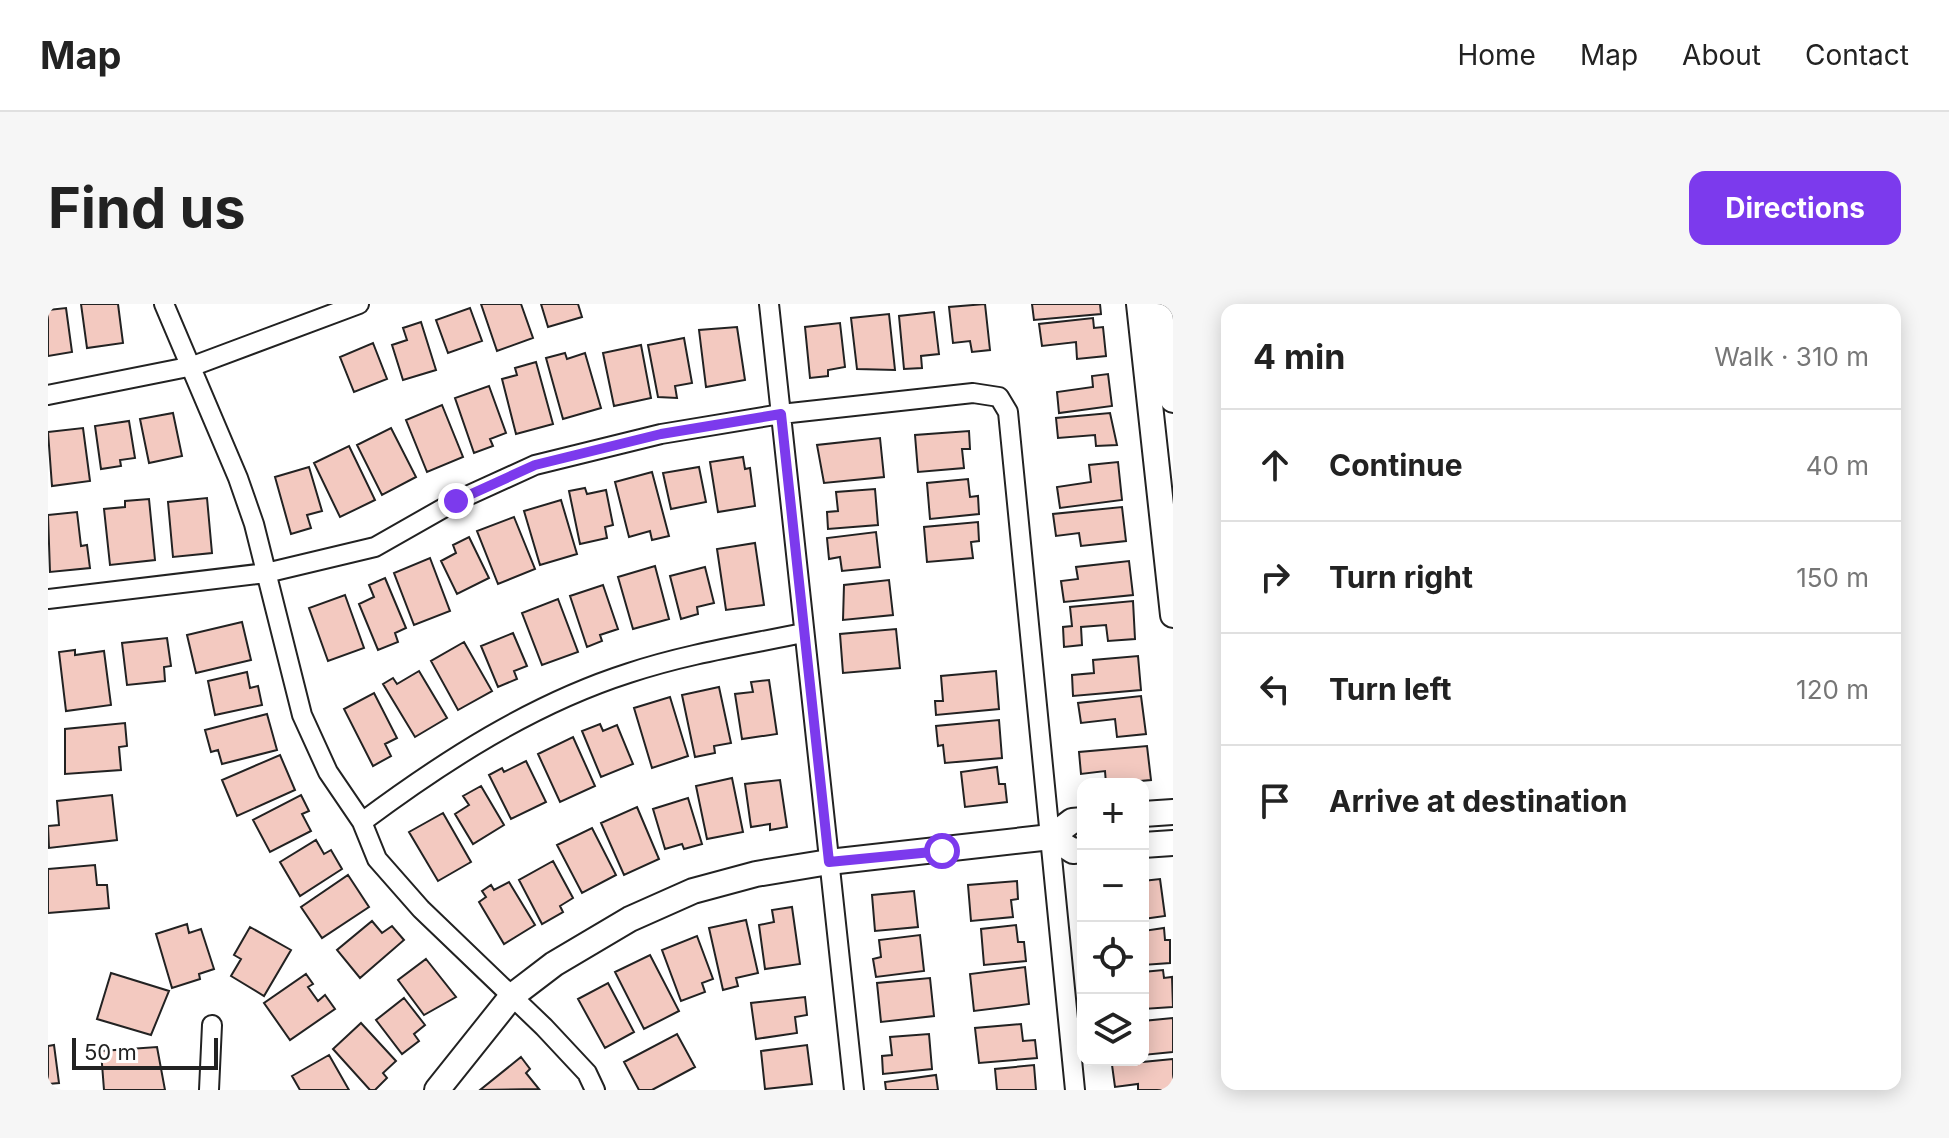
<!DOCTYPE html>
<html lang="en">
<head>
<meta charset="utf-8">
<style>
	body { margin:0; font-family:Inter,sans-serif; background:#f6f6f6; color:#222 }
	.controls { position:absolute; right:24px; bottom:24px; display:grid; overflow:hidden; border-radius:16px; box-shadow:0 4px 20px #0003 }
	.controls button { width:72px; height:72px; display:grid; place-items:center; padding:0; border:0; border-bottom:2px solid #e0e0e0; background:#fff; color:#222; font:40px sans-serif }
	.scale { position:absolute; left:24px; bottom:20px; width:146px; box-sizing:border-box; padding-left:8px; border:4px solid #222; border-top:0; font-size:22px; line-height:28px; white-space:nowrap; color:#222; -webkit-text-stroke:6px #fff; paint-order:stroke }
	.stop { position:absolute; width:24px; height:24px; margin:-18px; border:6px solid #7c3aed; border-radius:50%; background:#fff }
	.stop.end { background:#7c3aed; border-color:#fff; box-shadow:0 2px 8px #0008 }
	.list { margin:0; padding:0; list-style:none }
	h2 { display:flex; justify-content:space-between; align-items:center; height:104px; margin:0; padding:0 32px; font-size:34px }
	h2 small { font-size:26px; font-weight:400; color:#767676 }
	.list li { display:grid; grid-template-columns:52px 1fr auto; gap:24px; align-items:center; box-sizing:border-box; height:112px; padding:0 32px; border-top:2px solid #e0e0e0 }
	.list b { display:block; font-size:30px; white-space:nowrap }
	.list em { font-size:26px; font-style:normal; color:#767676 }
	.icon { flex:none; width:44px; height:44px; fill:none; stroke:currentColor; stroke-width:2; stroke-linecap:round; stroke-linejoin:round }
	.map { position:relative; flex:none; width:1125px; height:786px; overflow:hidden; border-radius:16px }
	header { display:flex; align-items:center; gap:48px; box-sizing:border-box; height:112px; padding:0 40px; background:#fff; border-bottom:2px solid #e0e0e0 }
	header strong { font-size:38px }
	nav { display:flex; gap:44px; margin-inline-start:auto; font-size:28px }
	.intro { display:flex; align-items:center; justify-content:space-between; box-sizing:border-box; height:192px; padding:0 48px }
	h1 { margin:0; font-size:56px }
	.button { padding:20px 36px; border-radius:16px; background:#7c3aed; color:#fff; font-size:28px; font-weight:700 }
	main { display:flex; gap:48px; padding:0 48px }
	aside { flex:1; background:#fff; border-radius:16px; box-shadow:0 4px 20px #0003 }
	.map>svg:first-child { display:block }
	.building { fill:#f3c9c0; stroke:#222; stroke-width:2 }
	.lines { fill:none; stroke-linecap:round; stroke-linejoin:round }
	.street-casing { stroke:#222; stroke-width:22 }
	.secondary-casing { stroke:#222; stroke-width:28 }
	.street { stroke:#fff; stroke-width:18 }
	.secondary { stroke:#fff; stroke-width:24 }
	.route { stroke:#7c3aed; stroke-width:10 }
</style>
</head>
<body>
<header>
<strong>Map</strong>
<nav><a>Home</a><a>Map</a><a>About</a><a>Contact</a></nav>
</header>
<div class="intro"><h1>Find us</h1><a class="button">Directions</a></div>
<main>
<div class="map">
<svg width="1125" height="786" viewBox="0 0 1125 786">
	<rect width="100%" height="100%" fill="#fff"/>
	<!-- building -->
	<path class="building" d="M33 0H70L75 39 39 44Z
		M433 0H473L485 34 449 47Z
		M493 0H530L534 13 500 23Z
		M937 0 942 46 924 48 922 37 905 39 901 3Z
		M984 0H1052L1053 10 986 16Z
		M18 4 24 48 0 52V6Z
		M422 4 434 37 400 49 388 16Z
		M886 8 891 50 873 52 874 64 856 65 851 12Z
		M841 10 847 66 809 65 803 14Z
		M1045 14 1046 24 1055 23 1058 52 1029 55 1028 38 994 42 991 20Z
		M373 18 388 66 355 76 344 41 359 36 355 24Z
		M792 19 797 63 780 66V72L762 74 757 23Z
		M689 23 697 76 658 83 651 26Z
		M636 34 644 79 627 82 629 94 610 93 600 41Z
		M325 39 339 75 306 88 292 53Z
		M593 41 603 94 566 102 555 49Z
		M517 49 519 55 537 49 553 104 515 115 498 54Z
		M488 58 505 120 468 130 454 75 469 71 467 64Z
		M1060 70 1064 102 1011 109 1009 88 1045 83 1044 72Z
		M441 82 458 129 442 135 445 142 426 149 407 94Z
		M394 101 415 153 379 168 358 116Z
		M125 109 134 152 101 159 92 115Z
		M1062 109 1069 141 1048 142 1047 131 1010 134 1008 114Z
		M81 117 87 154 72 156 73 162 53 165 47 122Z
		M35 124 42 177 4 182 0 128Z
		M343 124 368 173 334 191 309 141Z
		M921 127 922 145H914L916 164 870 168 867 131Z
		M832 134 836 173 776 179 769 141Z
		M301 142 327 196 292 213 266 159Z
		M695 153 697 165 702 164 707 202 670 208 662 158Z
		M1070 158 1074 196 1012 204 1009 183 1043 178 1041 161Z
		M261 163 274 207 259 211 263 224 243 230 227 173Z
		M651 163 658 198 623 205 615 169Z
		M604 168 621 232 604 236 602 227 581 233 567 178Z
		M920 175 922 193 930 192 931 210 882 215 879 179Z
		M537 184 539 190 558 186 565 221 557 223 559 234 532 240 521 187Z
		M827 185 830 221 780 225 779 208 790 207 788 188Z
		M159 194 164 249 125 253 120 198Z
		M101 195 107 256 62 261 56 205 77 203V197Z
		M513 196 529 250 492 261 476 207Z
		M1074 203 1078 237 1033 242 1031 229 1008 232 1005 210Z
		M29 208 33 242 39 241 42 264 2 268 0 211Z
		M466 213 487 265 450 280 429 227Z
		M930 218 931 237 923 238 925 254 879 258 876 223Z
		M828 228 832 263 794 267 792 253 781 255 779 234Z
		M421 233 441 274 409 290 393 257 408 249 405 241Z
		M707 239 716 301 678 306 669 245Z
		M382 254 402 307 366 321 346 269Z
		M1081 257 1085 291 1016 298 1013 277 1030 275 1028 263Z
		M607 262 621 315 585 325 570 273Z
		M657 263 666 299 649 303 650 310 633 315 622 272Z
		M337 274 358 324 347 329 350 338 330 346 311 300 326 293 321 281Z
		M841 276 845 311 795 316 796 281Z
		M555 281 570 325 552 331 554 337 539 343 522 292Z
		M297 291 316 344 280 357 261 304Z
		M510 295 530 348 494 361 474 309Z
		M1085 297 1087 335 1060 337 1058 321 1033 323 1034 341 1016 343 1015 323 1024 322 1022 303Z
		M194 318 203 356 148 369 139 331Z
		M848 325 852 364 795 369 792 330Z
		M465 329 479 362 466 367 469 375 450 383 433 342Z
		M119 334 123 362 116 363 117 377 79 381 74 339Z
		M416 338 444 387 410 406 383 357Z
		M27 346V351L56 347 63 401 18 407 11 348Z
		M1090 352 1093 386 1025 392 1024 371 1046 369 1045 356Z
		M371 367 399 414 367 433 335 380 345 374 349 380Z
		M948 367 951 405 888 411 887 397H895L893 372Z
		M199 368 202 384 210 382 214 401 167 411 160 377Z
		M721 376 729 430 694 435 687 390 705 388 703 378Z
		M671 383 683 439 666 442 667 449 647 453 634 391Z
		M326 389 349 434 337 440 343 452 325 462 296 405Z
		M1093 392 1098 430 1069 433 1067 415 1033 419 1030 399Z
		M622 393 640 452 604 464 586 404Z
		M219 410 229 446 174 460 170 446 163 448 157 426Z
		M951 416 954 454 897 459 895 441 890 442 888 422Z
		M77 419 79 442 71 443 73 466 17 470V425Z
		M552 420 555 427 569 421 585 460 553 473 534 427Z
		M525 433 547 482 512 498 490 450Z
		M1099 442 1103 476 1058 480 1057 467 1033 470 1031 448Z
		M232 451 247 486 189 512 174 476Z
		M478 457 498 498 463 515 441 471 454 464 456 468Z
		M949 463 951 480H957L959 498 917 503 913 468Z
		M684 474 695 528 659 535 648 482Z
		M732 476 739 523 722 526V520L703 523 697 480Z
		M433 482 456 521 425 540 407 510 421 501 415 492Z
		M64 491 69 536 1 544 0 522 11 521 9 497Z
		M253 491 261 507 254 510 263 527 222 548 205 516Z
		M640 494 654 540 636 545 634 540 617 545 605 505Z
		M589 503 611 555 576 571 553 519Z
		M395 509 423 558 390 577 361 528Z
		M544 524 568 571 534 589 509 541Z
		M268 536 276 550 283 546 294 565 252 592 232 558Z
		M505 557 525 594 512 602 515 608 494 620 471 576Z
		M47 561 49 581H59L61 604 0 609V565Z
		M300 571 321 603 274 634 253 603Z
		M1112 575 1117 612 1095 615V577Z
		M969 577 970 595 963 596 965 613 923 617 920 581Z
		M461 578 487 621 456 640 431 598 438 593 434 587 443 581 446 586Z
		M866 587 870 623 827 627 824 591Z
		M744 603 752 660 717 665 711 621 726 618 724 606Z
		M698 616 710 669 688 674 690 682 675 686 661 624Z
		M324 617 334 629 344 622 356 636 312 674 289 646Z
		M139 620 141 629 153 625 166 665 151 670 152 675 124 684 108 630Z
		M968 621 970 638H976L978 657 936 661 933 625Z
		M202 623 243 646 216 692 183 672 193 655 186 651Z
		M1116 624 1117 636H1122V659L1095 661V627Z
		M872 631 876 667 828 673 825 655 833 653 831 636Z
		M649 632 665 675 654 679 657 688 633 697 614 646Z
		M602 651 631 707 596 725 567 668Z
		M378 655 408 693 376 711 350 676Z
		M977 663 981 700 926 707 922 670Z
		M1115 666 1116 674 1124 673 1125 703 1095 705V668Z
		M63 669 121 687 103 731 49 715Z
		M258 670 265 680 260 683 270 697 277 691 287 705 242 736 216 699Z
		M882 674 886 712 833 718 829 679Z
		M560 679 586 728 557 744 530 695Z
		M757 693 759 711 747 713 749 729 708 735 703 699Z
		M356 694 377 721 366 730 371 737 354 750 328 716Z
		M1125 714V748L1095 751V717Z
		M313 719 348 757 335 769 339 774 327 786H322L285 745Z
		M973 720 975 737 987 736 989 754 931 759 927 724Z
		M629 730 647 763 604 786H591L576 758Z
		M881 730 884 765 835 770 834 752 844 751 842 733Z
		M6 741 11 779 0 780V742Z
		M759 741 764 780 717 785 713 747Z
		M109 743 117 786H56L53 747Z
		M281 751 301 786H252L244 772Z
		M473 753 482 765 478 769 491 785 432 786Z
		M1125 755V786H1090V780L1067 783 1064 761Z
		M986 761 988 786H949L947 765Z
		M888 771 890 786H838L837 778Z"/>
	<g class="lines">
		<!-- street casing -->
		<g class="street-casing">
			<path id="street" d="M116 0 190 174 206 220 254 411 280 468 314 518 329 555 373 605 496 723 539 769 547 786
				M721 0 806 786
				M0 91 145 62 311 0
				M0 295 218 269 327 243 408 197 487 161 613 130 733 110 925 89 951 93 960 108 1027 786
				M314 518C396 457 484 400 581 369 638 350 697 341 755 329
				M161 786 164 721"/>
		</g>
		<!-- secondary casing -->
		<g class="secondary-casing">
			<path id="secondary" d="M1091 0 1125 311
				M1115 0 1125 96
				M1095 510 1125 508
				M1003 533 1025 547 1035 546
				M1095 541 1125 539
				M389 786 464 692 506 660 582 615 645 587 708 570 781 558 1003 533 1024 517 1035 516"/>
		</g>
		<!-- street -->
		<use href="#street" class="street"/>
		<!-- secondary -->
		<use href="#secondary" class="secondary"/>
	</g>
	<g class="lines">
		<!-- route -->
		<path class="route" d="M408 197 487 161 613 130 733 110 781 558 894 547"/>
	</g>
</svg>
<div class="controls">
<button>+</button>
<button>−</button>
<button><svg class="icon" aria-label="locate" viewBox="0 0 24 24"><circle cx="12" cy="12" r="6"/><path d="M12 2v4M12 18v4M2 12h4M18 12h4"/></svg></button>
<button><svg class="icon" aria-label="layers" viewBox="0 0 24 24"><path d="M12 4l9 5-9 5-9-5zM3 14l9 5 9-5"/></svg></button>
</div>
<div class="scale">50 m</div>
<div class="stop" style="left:894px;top:547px"></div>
<div class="stop end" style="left:408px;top:197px"></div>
</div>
<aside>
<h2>4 min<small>Walk · 310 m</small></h2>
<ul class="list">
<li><svg class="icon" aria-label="ahead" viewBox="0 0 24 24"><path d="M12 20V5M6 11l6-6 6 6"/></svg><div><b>Continue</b></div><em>40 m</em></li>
<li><svg class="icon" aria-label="right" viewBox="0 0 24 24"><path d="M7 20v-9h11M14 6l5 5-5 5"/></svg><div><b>Turn right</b></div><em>150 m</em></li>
<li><svg class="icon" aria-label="left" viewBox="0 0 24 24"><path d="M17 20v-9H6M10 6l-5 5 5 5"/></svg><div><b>Turn left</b></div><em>120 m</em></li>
<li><svg class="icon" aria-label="arrive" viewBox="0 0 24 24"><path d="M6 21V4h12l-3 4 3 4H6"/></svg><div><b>Arrive at destination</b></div></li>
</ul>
</aside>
</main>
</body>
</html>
